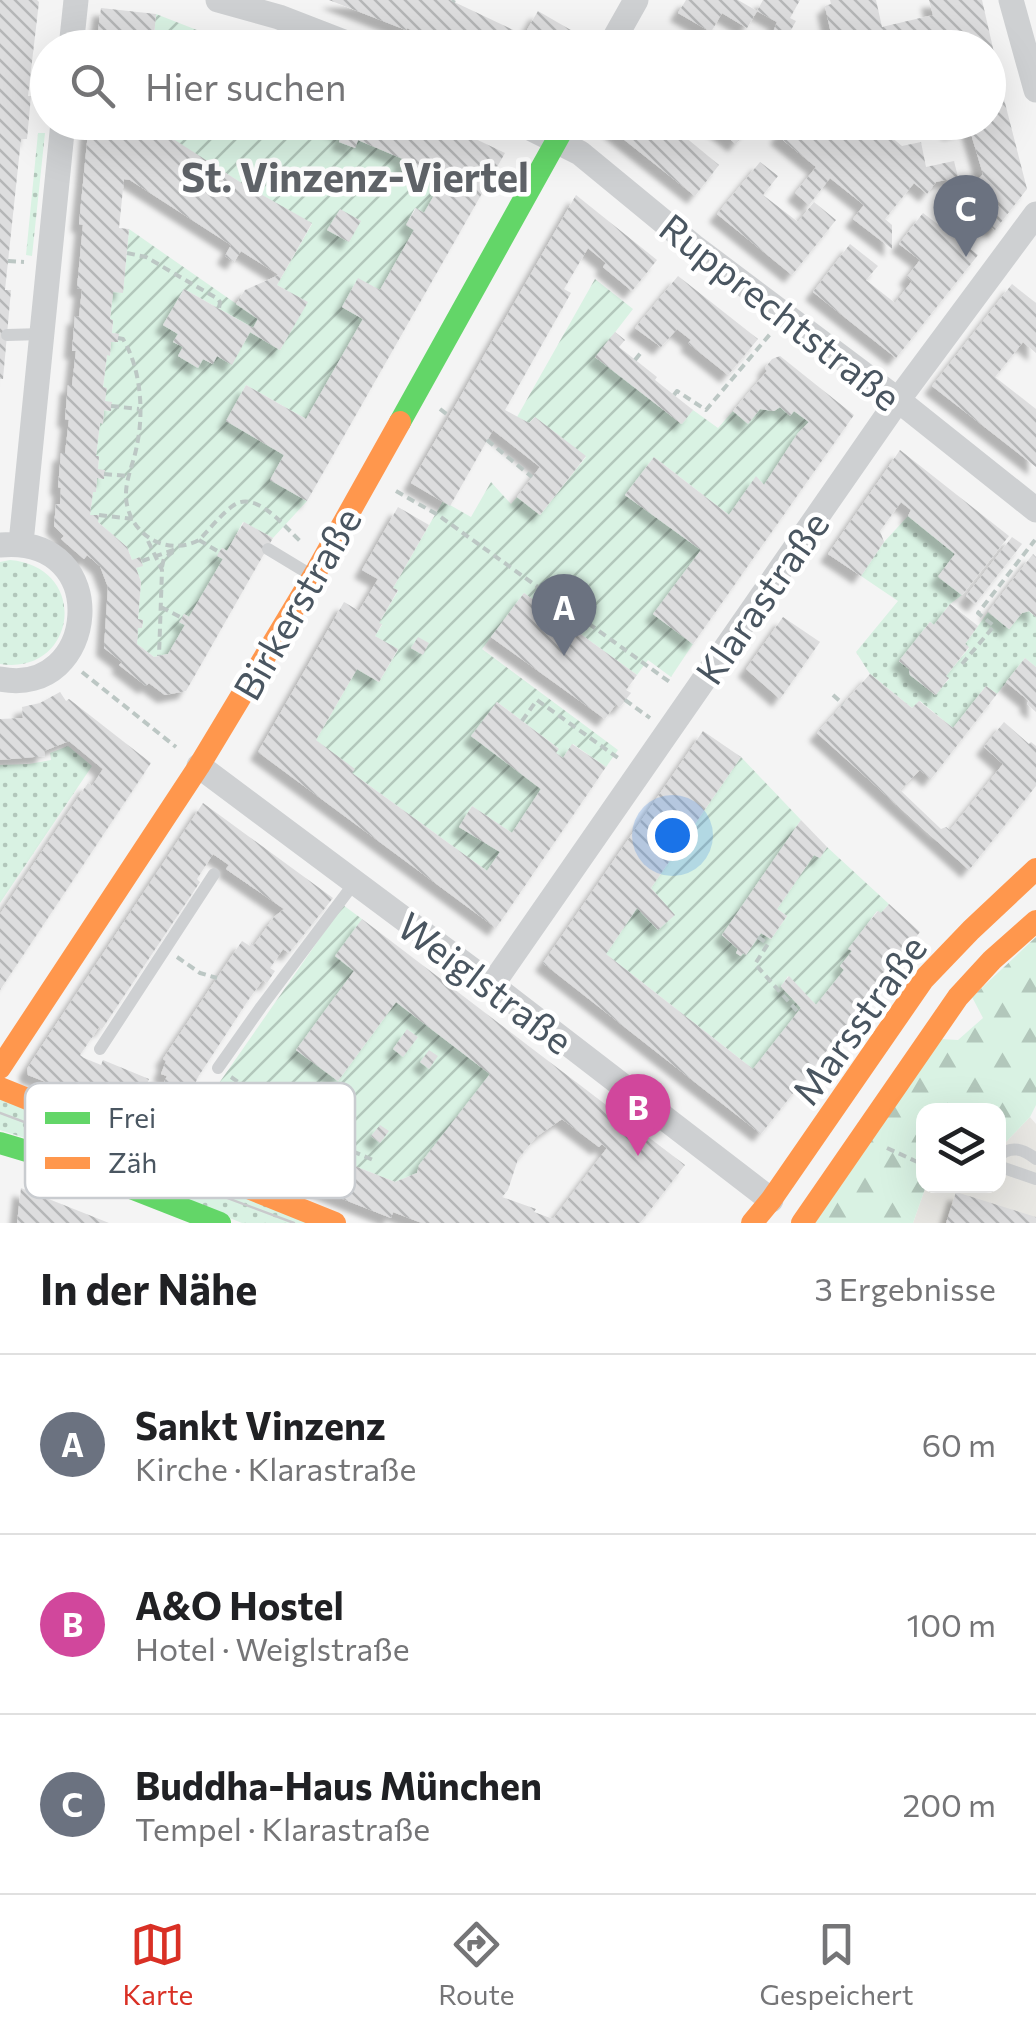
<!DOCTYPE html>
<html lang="de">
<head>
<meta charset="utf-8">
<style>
	body { margin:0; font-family:Commissioner,sans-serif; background:#f6f6f6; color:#202124 }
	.controls { position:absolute; right:30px; bottom:30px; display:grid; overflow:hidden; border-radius:20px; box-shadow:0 10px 40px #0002 }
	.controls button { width:90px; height:90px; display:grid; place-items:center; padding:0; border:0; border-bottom:2px solid #e0e0e0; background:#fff; color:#202124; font:50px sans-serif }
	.you { position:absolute; left:672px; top:835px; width:35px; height:35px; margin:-25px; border:8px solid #fff; border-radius:50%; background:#1a73e8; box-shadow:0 0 0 15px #1a73e833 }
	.badge { display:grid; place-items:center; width:65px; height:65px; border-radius:50%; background:#d93025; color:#fff; font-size:32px; font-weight:700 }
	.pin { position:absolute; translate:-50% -82px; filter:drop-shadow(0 2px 5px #0008) }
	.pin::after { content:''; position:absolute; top:52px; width:35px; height:30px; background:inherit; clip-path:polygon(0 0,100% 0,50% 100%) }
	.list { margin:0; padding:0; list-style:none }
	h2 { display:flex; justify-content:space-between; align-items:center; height:130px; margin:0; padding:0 40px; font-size:42px }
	h2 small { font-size:32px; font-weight:400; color:#757577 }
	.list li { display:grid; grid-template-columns:65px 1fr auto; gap:30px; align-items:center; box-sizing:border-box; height:180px; padding:0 40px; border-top:2px solid #e0e0e0 }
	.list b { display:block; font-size:38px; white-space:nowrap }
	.list p { margin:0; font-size:32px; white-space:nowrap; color:#757577 }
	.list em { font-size:32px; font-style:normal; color:#757577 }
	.icon { flex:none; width:55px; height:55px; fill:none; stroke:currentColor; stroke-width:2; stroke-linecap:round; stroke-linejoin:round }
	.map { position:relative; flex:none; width:1036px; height:1223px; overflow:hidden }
	.search { position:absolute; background:#fff; box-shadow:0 10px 40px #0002; left:30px; right:30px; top:30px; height:110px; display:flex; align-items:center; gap:25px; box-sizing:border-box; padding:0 35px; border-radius:55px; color:#757577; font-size:38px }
	.sheet { height:670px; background:#fff }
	nav { display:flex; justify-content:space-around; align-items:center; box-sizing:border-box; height:140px; border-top:2px solid #e0e0e0; background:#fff; font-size:28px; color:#757577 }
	nav a { display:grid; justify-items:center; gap:5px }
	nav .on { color:#d93025 }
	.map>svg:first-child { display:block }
	.commercial { fill:#e8e7e3 }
	.grass { fill:url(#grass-dots) }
	.forest { fill:url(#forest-firs) }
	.garden { fill:url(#garden-furrows) }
	.building { fill:url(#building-back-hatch); fill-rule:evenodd; filter:url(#shadow) }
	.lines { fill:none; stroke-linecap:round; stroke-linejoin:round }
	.path { stroke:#bcc7c4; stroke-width:4; stroke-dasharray:8 5; stroke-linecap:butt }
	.lane { stroke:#ced0d2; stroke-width:12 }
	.street { stroke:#ced0d2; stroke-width:25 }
	.fast { stroke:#63d668; stroke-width:22 }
	.slow { stroke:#ff974d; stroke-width:22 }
	.tram { stroke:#c9cacc; stroke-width:2.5 }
	.labels { text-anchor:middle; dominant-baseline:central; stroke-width:9; stroke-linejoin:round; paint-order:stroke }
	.street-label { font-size:38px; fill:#4a5661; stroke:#fff }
	.neighbourhood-label { font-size:40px; font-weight:bold; fill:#5f6368; stroke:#fff }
	.key { fill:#fff; stroke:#c9ccd0; stroke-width:2.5 }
	.key-label { font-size:28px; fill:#4a5661 }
</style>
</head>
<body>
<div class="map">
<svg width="1036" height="1223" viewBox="0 0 1036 1223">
	<defs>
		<pattern id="grass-dots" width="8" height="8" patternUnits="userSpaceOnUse" patternTransform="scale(2.5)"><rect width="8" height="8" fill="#d9f2e3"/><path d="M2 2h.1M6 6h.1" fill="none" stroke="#b2c7bb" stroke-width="1.8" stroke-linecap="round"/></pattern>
		<pattern id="forest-firs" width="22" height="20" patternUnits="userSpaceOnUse" patternTransform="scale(2.5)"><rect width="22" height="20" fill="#d9f2e3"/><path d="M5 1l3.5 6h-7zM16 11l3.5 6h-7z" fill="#b2c7bb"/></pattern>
		<pattern id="garden-furrows" width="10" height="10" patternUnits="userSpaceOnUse" patternTransform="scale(2.5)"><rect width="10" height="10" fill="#d9f2e3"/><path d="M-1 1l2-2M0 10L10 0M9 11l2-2" fill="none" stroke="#b2c7bb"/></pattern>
		<pattern id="building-back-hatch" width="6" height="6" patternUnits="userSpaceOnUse" patternTransform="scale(2.5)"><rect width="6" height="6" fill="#ddddde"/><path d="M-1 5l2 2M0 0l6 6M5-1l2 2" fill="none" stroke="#b5b6b7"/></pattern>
		<filter id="shadow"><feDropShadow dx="-8" dy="8" stdDeviation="2.5" flood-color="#0004"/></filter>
	</defs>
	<rect width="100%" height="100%" fill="#f4f4f4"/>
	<!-- commercial -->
	<path class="commercial" d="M1030 1117 1036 1124V1223H913L926 1186H998L999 1149Z"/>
	<!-- grass -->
	<path class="grass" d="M38 133H45L32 256 26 255Z
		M908 516 955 554 938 576 962 595 950 604 934 625 930 622 899 661 909 669 910 675 935 695 949 679 946 676 969 648 965 644 988 612 1009 629 1022 613 1029 611 1036 617V667L1025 658 997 694 986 686 953 728 920 701 912 708 870 674 856 652 898 601 861 576 884 542Z
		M10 560C91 567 77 676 0 664V562Z
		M68 746 92 766 0 903V765L29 764 51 760 50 753Z
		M0 1098 310 1223H242L53 1147 0 1130Z"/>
	<!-- forest -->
	<path class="forest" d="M1036 937V1105L1030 1117 999 1149 998 1110H924V1186H926L913 1223H815L941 1039 958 1040 983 1018 972 997Z"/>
	<!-- garden -->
	<path class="garden" d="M156 14 202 32 197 47 153 48Z
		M295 122 302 125 303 123H315L342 133 340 142 355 148 358 140 403 159 400 166 420 175 424 169 444 178 424 213 415 208 406 225 414 230 380 290 358 279 342 307 363 319 306 419 246 385 226 421 284 455 270 480 307 501 273 538 243 522 227 551 222 548 218 556 223 559 189 617 184 614 180 622 185 625 168 654 154 657 137 644 138 628H142L143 620 138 619 141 582 136 568 143 565 132 560 127 547 98 522V515H90L93 492 96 491 97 478 103 479 98 469 99 456H96L100 423H103L104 410 110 411 105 401 106 388 103 387 107 355H110L111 342H118L119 334 112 333 113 320 110 319 113 292H123L129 229 258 319 253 328 184 289 163 325 178 334 174 342 183 347 178 356 197 367 203 359 212 364 217 356 232 364 250 332 280 350 307 302 277 285 312 224 243 184 147 123Z
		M595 279 633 309 596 357 681 424 693 410 718 428 733 411 748 423 760 409 774 411 780 407 790 415 794 411 809 422 798 433 764 485 756 477 729 515 654 457 625 495 701 550 653 614 693 644 671 677 648 660 637 675 524 593 482 649 618 750 606 767 573 744 563 758 556 753 558 748 497 702 472 736 541 789 512 833 472 806 459 827 500 852 487 871 352 773 316 740 357 669 379 682 398 650 375 636 382 625 379 623 398 591 393 588 443 501 471 517 491 482 511 504 517 497 540 515 586 457 535 417 529 423 517 417Z
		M741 757 801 820 722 935 738 949 736 953 740 956 743 953 746 955 761 933 771 939 787 916 777 909 814 855 820 858 827 847 889 904 881 913 877 911 849 948 852 951 840 966 844 970 816 1005 788 976 781 987 801 1008 753 1069 606 954 637 908 674 915 651 888Z
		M343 905 362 919 354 971 296 1050 338 1081 396 1002 490 1074 420 1165 417 1173 395 1182 208 1108 217 1086Z"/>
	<!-- building -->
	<path class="building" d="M0 0H37L39 2 28 96H31L27 139H21L5 290H11L3 379H0Z
		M329 0H450L524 35 538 11 576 33 567 48H450L407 28 406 30Z
		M686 0H738L757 11 747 28 722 13 711 32 678 13Z
		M763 0H800L790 18 796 21 791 30 796 34 794 39 806 44 832 38 825 6 831 4 830 0H876L882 27 933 15 929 0H982L998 70 989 72V48H932L942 43 940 31 899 41 901 48H767L777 22 757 11Z
		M101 8 156 14 153 48H96Z
		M668 31 698 48H658Z
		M211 35 248 47V48H197L198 43 207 46Z
		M1004 99 1027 189 995 230 959 202 983 174 969 127 950 132 948 122H989V103Z
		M89 122H147L243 184 312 223 277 285 308 302 280 350 250 332 232 365 217 356 213 364 203 359 198 368 178 356 183 347 173 342 178 334 163 325 184 289 253 328 258 319 236 304 245 290 279 275 241 251 234 262 225 256 231 245 130 180 124 179 119 228 129 229 123 293 113 292 110 319 113 320 112 333 119 334 118 342H111L110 356 107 355 103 387 107 388 105 401 112 402 111 411 104 410 103 424 100 423 96 456H99L98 469 105 470 104 479 97 478 96 492H93L90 515H99L98 522 127 547 132 560 140 557 143 566 136 568 141 582 138 619 143 620 142 628H138L137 644 154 657 168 654 185 625 179 622 182 618 184 614 189 617 223 559 217 556 219 552 222 548 227 551 244 522 273 538 186 691 165 695 149 683 146 686 119 665 122 662 104 648 108 587 100 566 87 555 84 559 61 539 64 536 54 526 56 504H60L61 488 58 487 61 453H65L69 420 65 419 68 385H72L76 351H72L75 316 79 317 82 289 77 288 83 225 79 224Z
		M316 122H440L505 153 307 501 270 480 284 455 226 421 246 385 306 419 363 319 342 307 358 278 380 290 414 230 406 225 416 208 424 213 444 178 424 169 420 175 400 166 403 159 358 140 355 148 339 142 342 133Z
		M616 122H667L719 165 695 196 612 130Z
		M708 122H753L736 144Z
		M789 122H830L827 126 840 136 846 129 854 135 864 122H873L902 146 921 142 926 167 954 161 958 177 936 182 927 194 914 183 885 219 892 225V249L853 219 864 205 830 178 809 205 795 193 816 167 778 136Z
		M760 162 778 176 763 195 798 222 814 202 836 220 792 275 717 214Z
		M576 195 657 260 632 291 603 267 606 263 588 248 564 289 571 293 505 410 529 423 535 417 586 456 540 515 517 497 540 467 493 430 450 506 411 483Z
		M340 209 361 221 349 242 327 230Z
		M923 213 978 255 896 358 813 292 850 244 878 266 866 280 895 303 912 281 907 277 920 260 899 244Z
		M678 276 758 339 728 375 688 343 691 340 677 329 661 347 635 328Z
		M1012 284 1036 303V353L1023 342 995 377 1036 409V467L932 386Z
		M615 332 625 340 619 347 657 377 655 380 693 410 682 424 595 357Z
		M780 356 854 415 693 644 653 614 701 550 625 495 654 457 729 515 756 476 764 485 798 433 809 422 794 411 790 416 780 407 774 411 760 409 748 424 733 411 767 371 765 368 772 359Z
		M900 450 1009 536 962 595 938 577 955 554 908 516 911 510 901 502 880 531 884 542 861 576 828 554Z
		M398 507 429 525 393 588 398 590 379 623 382 624 375 636 398 649 379 682 357 669 316 740 355 769 352 773 487 871 500 852 459 827 472 806 512 833 541 789 471 736 497 702 559 749 556 753 563 758 572 744 606 767 496 928 258 752 344 602 359 611 378 579 362 570Z
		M1012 537 1022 544 975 604 966 596Z
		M1033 554 1036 557V617L1029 611 1022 613 1009 629 988 612Z
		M524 593 637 675 626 690 631 693 620 707 616 704 605 719 491 637Z
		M950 604 978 626 965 644 969 647 946 676 949 678 936 695 910 675 909 669 899 661 930 622 934 625Z
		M783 617 820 642 780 699 746 669Z
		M418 637 429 643 423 655 411 648Z
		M1025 658 1036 667V712L1027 704 1029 701 1006 682Z
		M870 674 912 708 919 701 953 728 986 686 997 694 931 779 920 770 900 790 941 829 946 827 950 830 1003 764 984 747 1004 722 1029 744 1031 742 1036 746V786L969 870 817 733Z
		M60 692 66 701 69 699 151 763 0 990V914L88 783 92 786 103 769 69 741 44 751 45 756 0 760V719L23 718 22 707 40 703Z
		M703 731 741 757 651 888 675 915 658 930 637 908 606 954 753 1069 801 1008 781 986 789 976 816 1005 844 970 840 966 852 951 848 949 878 911 881 913 889 904 920 932 761 1134 543 963Z
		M203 803 333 898 289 953 283 949 270 968 275 971 267 983 263 980 249 999 198 1077 188 1100 395 1182 417 1173 419 1165 490 1074 396 1002 338 1081 296 1050 354 971 335 956 362 919 685 1165 640 1223H422L393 1212 391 1218 28 1075 27 1069 39 1050ZM213 854 229 865 226 869 284 909 274 917 254 945 251 943 250 946 242 941 217 978 163 1059 166 1061 161 1074 167 1076 161 1089 147 1084 149 1079 103 1060 101 1065 84 1058 80 1055 99 1027 102 1029 200 882 197 879ZM562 1119 599 1147 602 1144 607 1148 553 1219 534 1212 536 1209 502 1197 508 1190 518 1159 536 1137Z
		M801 820 827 847 820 858 814 855 777 909 787 916 771 939 761 933 746 955 743 953 741 956 736 953 738 949 722 935Z
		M407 1029 418 1037 403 1057 393 1049Z
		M429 1050 438 1056 429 1069 420 1062Z
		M380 1125 389 1131 380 1143 371 1136Z
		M21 1188 109 1223H17Z
		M956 1192 1036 1217V1223H946Z"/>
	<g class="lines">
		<!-- path -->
		<path class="path" d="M453 2 454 0
			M433 48 436 41
			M127 253 146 257 218 299 220 302 219 308
			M8 261 24 262
			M118 338 123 339C141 369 144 412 137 445 134 463 125 479 126 498 129 535 167 557 199 540 210 529 221 514 234 505 256 490 285 527 300 541
			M635 360 643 350
			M674 395 677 391 706 410 771 333
			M111 406 139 409
			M440 409 449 416
			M487 440 532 477
			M104 474 128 476
			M396 491 438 515 671 683
			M99 515 133 519
			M199 540 219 552
			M148 541 162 570 159 656
			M142 561 179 548
			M162 567 164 558 173 552
			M161 607 182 618
			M962 664 994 626 978 613 1035 540
			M82 672 176 747
			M833 695 843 704
			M625 700 650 718
			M522 721 537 700 621 760
			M758 937 768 944 755 964 798 1012
			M177 957 200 973 217 978
			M231 1077 317 1136 373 1160
			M887 1148 924 1165"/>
		<!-- lane -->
		<path class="lane" d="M7 335 42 334
			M268 549 311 575
			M100 1049 214 874
			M218 1068 261 1007 355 882
			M998 1156C1012 1145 1023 1149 1036 1159
			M998 1166 1036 1179"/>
		<!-- street -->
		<path class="street" d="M218 0 279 17 359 48
			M1011 0 1036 90
			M71 48 76 0
			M609 48 636 0
			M518 122 580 153 693 246 898 400 1036 510
			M21 543 63 122
			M0 545C115 534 98 699 0 679
			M199 766 471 969 771 1200
			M492 985 898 400 1036 214"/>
		<!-- fast -->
		<path class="fast" d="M400 422 567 122
			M0 1143 67 1163 220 1223"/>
		<!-- slow -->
		<path class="slow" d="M0 1068 199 766 317 570 400 422
			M0 1088 335 1223
			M752 1223 771 1200 923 980 971 930 1036 869
			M802 1223 958 997 992 960 1036 921"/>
		<!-- tram -->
		<path class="tram" d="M0 1113 294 1223"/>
	</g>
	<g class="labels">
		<!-- street labels -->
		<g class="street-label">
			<text transform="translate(781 311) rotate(38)">Rupprechtstraße</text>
			<text transform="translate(761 597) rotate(-55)">Klarastraße</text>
			<text transform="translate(296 603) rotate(-60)">Birkerstraße</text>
			<text transform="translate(486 982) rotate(37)">Weiglstraße</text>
			<text transform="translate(858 1019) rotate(-54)">Marsstraße</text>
		</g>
		<!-- neighbourhood labels -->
		<g class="neighbourhood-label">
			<text x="355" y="175">St. Vinzenz-Viertel</text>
		</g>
	</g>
	<!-- legend -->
	<rect x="25" y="1083" width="330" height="115" rx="15" class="key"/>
	<rect x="45" y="1112" width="45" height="12" fill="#63d668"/>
	<rect x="45" y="1157" width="45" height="12" fill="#ff974d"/>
	<g class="key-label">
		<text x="108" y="1128">Frei</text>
		<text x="108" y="1173">Zäh</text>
	</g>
</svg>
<div class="controls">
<button><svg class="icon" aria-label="layers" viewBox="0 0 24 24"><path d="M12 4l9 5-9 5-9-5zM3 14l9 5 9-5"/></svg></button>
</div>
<div class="you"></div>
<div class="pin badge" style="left:564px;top:656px;background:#6b7280">A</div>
<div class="pin badge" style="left:638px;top:1156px;background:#d1479c">B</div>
<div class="pin badge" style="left:966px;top:257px;background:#6b7280">C</div>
<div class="search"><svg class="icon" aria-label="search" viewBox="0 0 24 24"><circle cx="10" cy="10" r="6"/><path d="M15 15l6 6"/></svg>Hier suchen</div>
</div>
<section class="sheet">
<h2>In der Nähe<small>3 Ergebnisse</small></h2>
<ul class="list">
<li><span class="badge" style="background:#6b7280">A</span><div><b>Sankt Vinzenz</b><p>Kirche · Klarastraße</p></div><em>60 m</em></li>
<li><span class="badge" style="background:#d1479c">B</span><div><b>A&amp;O Hostel</b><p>Hotel · Weiglstraße</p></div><em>100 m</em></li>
<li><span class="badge" style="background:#6b7280">C</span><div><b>Buddha-Haus München</b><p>Tempel · Klarastraße</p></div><em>200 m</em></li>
</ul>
</section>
<nav>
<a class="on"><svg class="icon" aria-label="map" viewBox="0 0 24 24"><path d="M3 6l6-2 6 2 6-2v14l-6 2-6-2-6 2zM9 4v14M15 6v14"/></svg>Karte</a>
<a><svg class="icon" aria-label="directions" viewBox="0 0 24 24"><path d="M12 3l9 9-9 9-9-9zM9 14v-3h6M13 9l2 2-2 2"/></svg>Route</a>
<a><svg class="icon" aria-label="saved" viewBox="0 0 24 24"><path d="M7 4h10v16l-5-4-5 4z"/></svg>Gespeichert</a>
</nav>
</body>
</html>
